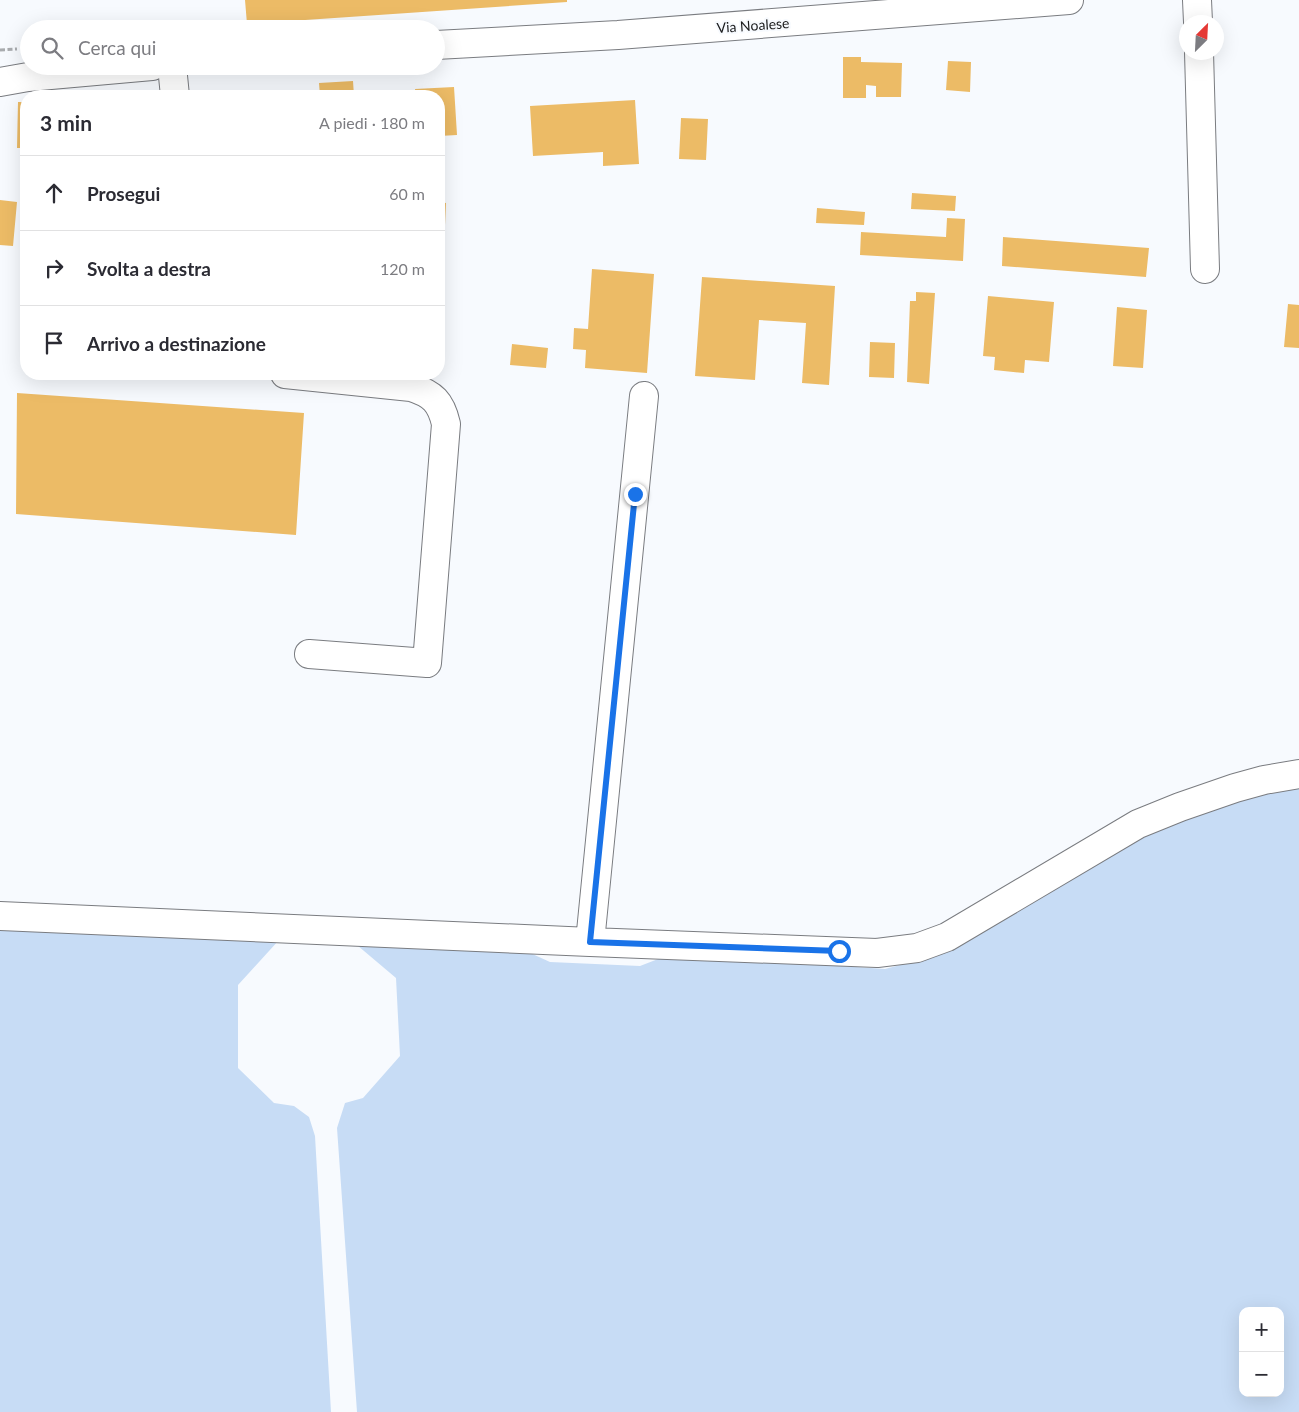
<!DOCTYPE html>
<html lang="it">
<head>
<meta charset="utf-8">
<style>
	body { margin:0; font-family:Lato,sans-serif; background:#f7f7f7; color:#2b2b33 }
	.controls { position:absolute; right:15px; bottom:15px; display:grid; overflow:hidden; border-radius:10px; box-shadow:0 5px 20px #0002 }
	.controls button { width:45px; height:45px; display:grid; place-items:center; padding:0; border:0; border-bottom:1px solid #e1e1e2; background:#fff; color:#2b2b33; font:25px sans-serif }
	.compass { position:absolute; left:1179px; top:15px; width:45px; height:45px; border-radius:50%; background:#fff; box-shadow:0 5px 20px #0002; rotate:24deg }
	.stop { position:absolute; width:15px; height:15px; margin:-11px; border:4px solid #1a73e8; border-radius:50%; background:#fff }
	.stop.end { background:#1a73e8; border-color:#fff; box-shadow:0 1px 5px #0008 }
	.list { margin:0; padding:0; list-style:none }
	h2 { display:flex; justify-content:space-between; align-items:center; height:65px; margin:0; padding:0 20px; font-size:21px }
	h2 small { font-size:16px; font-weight:400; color:#7c7c81 }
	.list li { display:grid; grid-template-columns:32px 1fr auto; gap:15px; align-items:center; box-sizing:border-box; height:75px; padding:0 20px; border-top:1px solid #e1e1e2 }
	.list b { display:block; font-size:19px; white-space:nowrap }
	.list em { font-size:16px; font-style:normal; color:#7c7c81 }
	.icon { flex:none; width:28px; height:28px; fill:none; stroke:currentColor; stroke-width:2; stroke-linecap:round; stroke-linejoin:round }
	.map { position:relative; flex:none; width:1299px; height:1412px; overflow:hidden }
	.search { position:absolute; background:#fff; box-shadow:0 5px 20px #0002; left:20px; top:20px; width:425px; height:55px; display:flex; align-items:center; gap:12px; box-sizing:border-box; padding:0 18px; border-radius:28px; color:#7c7c81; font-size:19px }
	.panel { position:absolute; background:#fff; box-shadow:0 5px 20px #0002; left:20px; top:90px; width:425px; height:290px; border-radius:20px }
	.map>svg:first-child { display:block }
	.green { fill:#c7dcf5; fill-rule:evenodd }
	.building { fill:#ecbb66 }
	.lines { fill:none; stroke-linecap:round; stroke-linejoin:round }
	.minor-casing { stroke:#7a7c80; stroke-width:30 }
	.major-casing { stroke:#7a7c80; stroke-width:30 }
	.path { stroke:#a9acaf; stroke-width:3; stroke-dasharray:5 2.5; stroke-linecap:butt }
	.minor { stroke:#fff; stroke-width:28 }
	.major { stroke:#fff; stroke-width:28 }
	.route { stroke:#1a73e8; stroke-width:6 }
	.labels { text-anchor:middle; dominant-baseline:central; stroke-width:4; stroke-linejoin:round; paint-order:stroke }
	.street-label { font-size:14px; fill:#1a1b1c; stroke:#f7fafe }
</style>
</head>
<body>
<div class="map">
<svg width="1299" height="1412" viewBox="0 0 1299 1412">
	<rect width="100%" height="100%" fill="#f7fafe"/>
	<!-- green -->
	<path class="green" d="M1299 786V1412H357L337 1128 345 1103 363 1098 400 1056 396 978 351 940 517 947 550 962 640 966 671 954 885 969 923 959 964 944 1010 912 1125 840 1193 815 1274 789ZM1243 1311H1280V1393H1243Z
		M0 929 279 940 238 985V1068L274 1103 294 1106 309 1117 315 1136 331 1412H0Z"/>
	<!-- building -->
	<path class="building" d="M245 0H567V2L247 24Z
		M843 57H861V62L902 63 901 97H876V86L866 85V98H843Z
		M948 61 971 62 970 92 946 90Z
		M353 81 354 96H320L319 83Z
		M454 87 457 135 439 136V96H416L415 89Z
		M635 100 639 164 603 166V152L533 156 530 106Z
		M18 102H26V148H17Z
		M681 118 708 119 706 160 679 159Z
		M912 193 956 196 955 211 911 209Z
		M0 200 17 202 13 246 0 245Z
		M439 202 446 203 444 247 439 246Z
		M817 208 865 212 864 225 816 223Z
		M947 218 965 219 963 261 860 255 861 232 946 237Z
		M1003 237 1149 248 1146 277 1002 266Z
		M592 269 654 274 647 373 585 368 586 350 573 349 574 328 588 329Z
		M702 277 835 286 829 385 802 383 806 323 759 320 755 380 695 376Z
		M439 286H442L444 334H439Z
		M916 292 935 293 929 384 907 382 910 301H916Z
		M988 296 1054 302 1049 362 1025 360 1024 373 994 370 995 357 983 356Z
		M1288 304 1299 305V348L1284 347Z
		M1117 307 1147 310 1143 368 1113 366Z
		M870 342 895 343 894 378 869 377Z
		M512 344 548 348 546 368 510 365Z
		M17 393 304 413 296 535 16 514Z"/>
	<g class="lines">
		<!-- minor casing -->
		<g class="minor-casing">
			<path id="minor" d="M1197 0 1198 22
				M1199 52 1205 269
				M172 66 175 96
				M285 374 411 387C433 394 441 402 446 424L427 663 309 654
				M0 916 590 942 644 396
				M590 942 877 953 917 948 947 937 1138 824 1180 807 1235 788 1264 780 1299 774"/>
		</g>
		<!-- major casing -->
		<g class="major-casing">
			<path id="major" d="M436 45 618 35 1069 0
				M0 82 28 77 152 66"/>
		</g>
		<!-- path -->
		<path class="path" d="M364 29 418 26
			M0 50 17 49"/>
		<!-- minor -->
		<use href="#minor" class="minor"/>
		<!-- major -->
		<use href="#major" class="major"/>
	</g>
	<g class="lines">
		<!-- route -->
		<path class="route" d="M635 494 590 942 839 951"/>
	</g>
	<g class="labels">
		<!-- street labels -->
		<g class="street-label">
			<text transform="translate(753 25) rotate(-4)">Via Noalese</text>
		</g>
	</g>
</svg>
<div class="controls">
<button>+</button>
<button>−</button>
</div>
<svg class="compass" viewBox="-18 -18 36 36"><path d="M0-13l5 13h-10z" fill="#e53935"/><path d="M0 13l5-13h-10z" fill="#7c7c81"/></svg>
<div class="stop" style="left:839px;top:951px"></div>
<div class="stop end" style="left:635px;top:494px"></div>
<div class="search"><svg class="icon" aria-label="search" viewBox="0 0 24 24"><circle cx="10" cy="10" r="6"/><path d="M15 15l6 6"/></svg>Cerca qui</div>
<section class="panel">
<h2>3 min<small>A piedi · 180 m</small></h2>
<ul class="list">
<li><svg class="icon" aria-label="ahead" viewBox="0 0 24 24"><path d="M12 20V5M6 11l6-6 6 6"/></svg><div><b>Prosegui</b></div><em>60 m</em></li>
<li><svg class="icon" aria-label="right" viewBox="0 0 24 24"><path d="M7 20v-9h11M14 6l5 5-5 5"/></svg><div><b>Svolta a destra</b></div><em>120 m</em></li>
<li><svg class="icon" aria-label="arrive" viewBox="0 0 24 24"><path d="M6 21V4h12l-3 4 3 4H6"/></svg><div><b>Arrivo a destinazione</b></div></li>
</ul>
</section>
</div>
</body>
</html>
